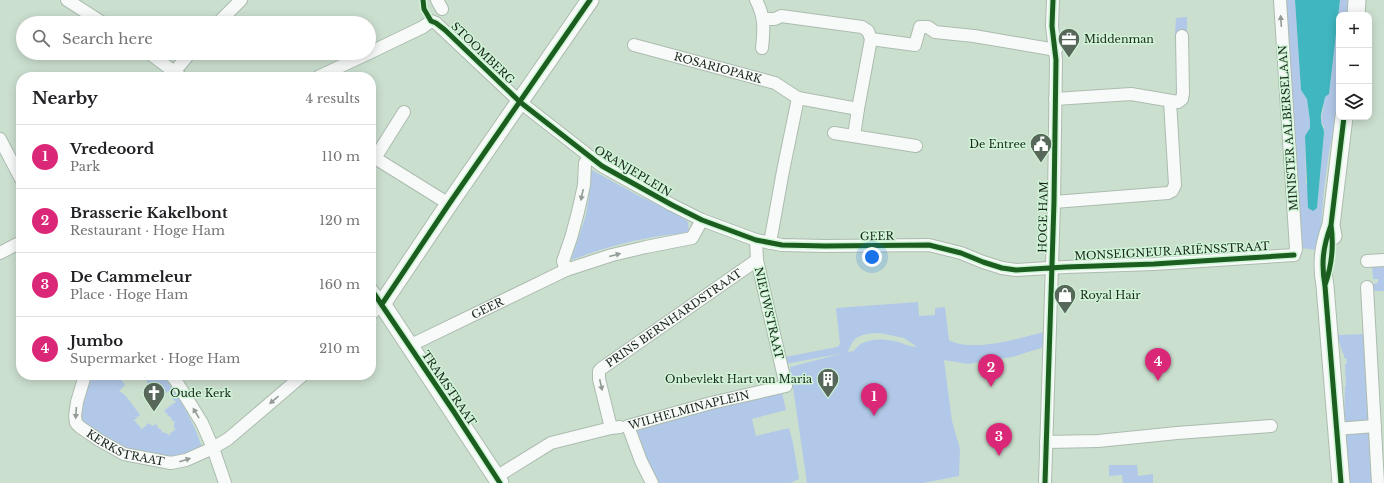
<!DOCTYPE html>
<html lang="en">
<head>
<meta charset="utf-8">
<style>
	body { margin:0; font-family:"Libre Baskerville",serif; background:#f2f2f2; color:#202124 }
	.controls { position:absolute; right:12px; top:12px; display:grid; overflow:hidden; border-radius:8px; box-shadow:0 2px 10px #0003 }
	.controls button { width:36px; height:36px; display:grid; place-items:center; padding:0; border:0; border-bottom:1px solid #e0e0e0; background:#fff; color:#202124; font:20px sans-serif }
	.you { position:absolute; left:872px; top:257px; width:14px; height:14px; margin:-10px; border:3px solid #fff; border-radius:50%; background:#1a73e8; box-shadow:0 0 0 6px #1a73e833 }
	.badge { display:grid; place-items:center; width:26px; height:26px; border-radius:50%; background:#db2777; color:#fff; font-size:13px; font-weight:700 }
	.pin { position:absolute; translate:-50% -33px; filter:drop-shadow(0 1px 2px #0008) }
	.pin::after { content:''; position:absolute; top:21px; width:14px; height:12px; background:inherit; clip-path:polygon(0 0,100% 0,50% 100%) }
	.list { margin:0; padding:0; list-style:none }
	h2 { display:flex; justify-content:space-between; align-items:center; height:52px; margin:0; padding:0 16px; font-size:17px }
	h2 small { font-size:13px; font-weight:400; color:#757577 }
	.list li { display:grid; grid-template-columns:26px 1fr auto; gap:12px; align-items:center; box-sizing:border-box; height:64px; padding:0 16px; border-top:1px solid #e0e0e0 }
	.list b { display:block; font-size:15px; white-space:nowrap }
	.list p { margin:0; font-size:13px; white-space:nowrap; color:#757577 }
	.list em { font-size:13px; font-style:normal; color:#757577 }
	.icon { flex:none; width:22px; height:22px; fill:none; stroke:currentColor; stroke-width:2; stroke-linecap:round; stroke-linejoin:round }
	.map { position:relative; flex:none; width:1384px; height:483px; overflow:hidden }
	.search { position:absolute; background:#fff; box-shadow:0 2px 10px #0003; left:16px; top:16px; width:360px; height:44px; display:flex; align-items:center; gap:10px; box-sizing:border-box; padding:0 14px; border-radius:22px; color:#757577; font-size:15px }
	.panel { position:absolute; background:#fff; box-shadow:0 2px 10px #0003; left:16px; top:72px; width:360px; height:308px; border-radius:16px }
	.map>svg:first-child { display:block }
	.green { fill:#b2c8e8; fill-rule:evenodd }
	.water { fill:#40b6c0 }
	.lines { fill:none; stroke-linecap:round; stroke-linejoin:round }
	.street-casing { stroke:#acbcaf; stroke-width:14 }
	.secondary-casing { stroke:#acbcaf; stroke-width:19 }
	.street { stroke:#f7faf8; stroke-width:12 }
	.secondary { stroke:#f7faf8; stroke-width:17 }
	.cycleway-casing { stroke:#d0f5d7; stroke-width:8 }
	.cycleway { stroke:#1b5e20; stroke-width:5 }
	.oneway { fill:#939b95 }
	.labels { text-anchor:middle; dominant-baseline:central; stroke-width:3; stroke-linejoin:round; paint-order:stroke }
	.poi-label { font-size:11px; fill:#19261b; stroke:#d0f5d7; text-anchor:start }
	.street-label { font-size:11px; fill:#19261b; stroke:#d0f5d7 }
</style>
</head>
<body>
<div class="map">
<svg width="1384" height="483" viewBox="0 0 1384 483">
	<rect width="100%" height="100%" fill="#cbdfcf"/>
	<!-- green -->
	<path class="green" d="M1285 0H1295L1301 90 1307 99 1310 121V128L1305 136 1306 183 1317 208 1324 133V127L1321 121 1325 97 1329 94 1340 0H1348L1347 15H1339V102L1329 152 1324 189 1321 227 1317 250 1301 248Z
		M1187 17V34L1176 35 1175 34 1176 18Z
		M590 169 639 196 681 215 688 222 689 233C648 235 609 246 571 260L586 215 589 196Z
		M1384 263V291H1374L1373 284 1378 283V279H1373L1372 264Z
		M918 302 919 316 935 315V308L945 307 949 340C971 353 1021 338 1044 332V346L1041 348 1012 357 968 364 944 360 952 421 960 449 959 476 923 483H807L790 367 843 353 786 364 785 357 837 347 840 344 836 308ZM880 333 904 338 917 347C908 347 902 342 893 341 880 338 861 339 854 351L848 352C854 334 863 334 880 333Z
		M1366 334 1370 421 1344 424 1345 386H1346L1345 364H1347L1346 358H1344V354H1343L1337 335Z
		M88 375H121L118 376 117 378H120L125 385 119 391 124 394V396L125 395 128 399V400H129L140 415 138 417 137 416V418L133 421H135L141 428V430L145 426 147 427 146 425 149 423 152 426 156 424 158 427 157 428H159L162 431 161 433 163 432 168 434 169 436C171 432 173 431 176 429L174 428V423L175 421H173L171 419V417H170L167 415 169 413 167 414 164 411 167 408 168 409V408L170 405 172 407 171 405 176 402V401H174L168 391 164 395H162L163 396 161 398 157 394 158 393H156L153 389 154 388H152L149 384V383H148L145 379V378L142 375H162L180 398 196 431 202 447 190 454 165 458 136 455 85 425C77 409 84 392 88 375Z
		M782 393 786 410 752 419 756 436 789 428 793 443 799 479 790 483H657L636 436V432L638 429 716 407Z
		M1370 431 1375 483H1348L1343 432Z
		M1109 465H1137L1138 476 1153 474V483H1123L1122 475 1109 476Z"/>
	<!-- water -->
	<path class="water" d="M1295 0H1340L1329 94 1325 97C1324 104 1320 114 1321 120 1321 126 1324 126 1324 133L1317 208 1313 211 1308 208 1305 136 1310 128V121L1307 99 1301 90Z"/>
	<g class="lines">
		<!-- street casing -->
		<g class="street-casing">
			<g id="street">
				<path d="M67 0 103 23"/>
				<path d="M437 0 442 9"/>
				<path d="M756 0C765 17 764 29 762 48"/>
				<path d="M218 23 241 0"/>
				<path d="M871 39 915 45 920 27H928L935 32 974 36 1056 50"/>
				<path id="s1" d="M634 45 775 83 798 98 858 109 871 39 868 31 862 27 781 16 775 19H764"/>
				<path d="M149 53 181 77"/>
				<path d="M369 53 423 27 431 21 436 23 520 102 602 166 672 205 702 220 756 240 782 245 825 246 929 245 961 253 983 262 1002 268 1016 270 1066 267 1154 264 1294 255 1296 249 1280 0"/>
				<path d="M175 71 190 53"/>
				<path d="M318 77 369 53"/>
				<path d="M1055 99 1131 94 1178 102 1182 99 1183 93 1182 36"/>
				<path d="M404 112 375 158 449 204"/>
				<path d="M834 133 916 146"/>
				<path d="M854 136 858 109"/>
				<path d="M0 139 21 179"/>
				<path d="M589 157 585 163 584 185 578 212 571 238 563 261 566 270 612 255 646 247 692 238 702 220"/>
				<path d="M1054 202 1168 193 1172 191 1175 185 1170 101"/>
				<path d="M770 243 783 171 798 98"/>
				<path d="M0 253 21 242"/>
				<path d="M1367 261 1384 260"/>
				<path d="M1367 287 1378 483"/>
				<path d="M371 289 382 304 371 314"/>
				<path id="s2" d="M409 346 566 270"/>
				<path id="s3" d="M85 375 77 402 75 416 76 423 80 427 99 440 124 454 171 463 186 460 213 448 228 439 303 375"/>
				<path d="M171 375 176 381 202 423 213 448 225 483"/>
				<path id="s4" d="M611 428 599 379V371L602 368 757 260"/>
				<path d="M1336 429 1375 426"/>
				<path d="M1046 442 1098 441 1177 433 1271 426"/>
				<path d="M496 477 551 443 611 428 620 427"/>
				<path id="s5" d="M652 483 641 461 628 426 711 403 786 386 757 260 756 240"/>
				<path d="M1045 483 1054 202 1056 60 1052 26 1053 0"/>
			</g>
		</g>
		<!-- secondary casing -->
		<g class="secondary-casing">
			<path id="secondary" d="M1356 15 1357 0
				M1331 225C1323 247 1321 263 1325 286L1341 483
				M1333 236 1331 225 1344 117
				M500 483 382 304 449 204 590 0"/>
		</g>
		<!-- street -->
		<use href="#street" class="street"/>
		<!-- secondary -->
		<use href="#secondary" class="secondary"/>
		<!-- cycleway casing -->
		<g class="cycleway-casing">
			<path id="cycleway" d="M423 0 424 9 431 21 436 23 445 30 520 102 602 166 672 205 702 220 756 240 782 245 825 246 929 245 961 253 983 262 1002 268 1016 270 1066 267 1154 264 1294 255
				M1331 225C1323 247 1321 263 1325 286L1341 483
				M1325 285C1332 265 1334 246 1331 225L1344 117
				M371 289 454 412 500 483
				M382 304 449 204 590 0
				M1045 483 1054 202 1056 60 1052 26 1053 0"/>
		</g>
		<!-- cycleway -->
		<use href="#cycleway" class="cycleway"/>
	</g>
	<!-- one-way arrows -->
	<defs><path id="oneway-solid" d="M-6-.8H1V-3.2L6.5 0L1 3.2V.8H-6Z"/></defs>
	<g class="oneway">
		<use href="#oneway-solid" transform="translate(1281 21) rotate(-94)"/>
		<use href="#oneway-solid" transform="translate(582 195) rotate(102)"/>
		<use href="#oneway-solid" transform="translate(615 255) rotate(-15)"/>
		<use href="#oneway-solid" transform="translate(601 385) rotate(77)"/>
		<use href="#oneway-solid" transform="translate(274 400) rotate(140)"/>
		<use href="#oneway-solid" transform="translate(76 413) rotate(94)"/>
		<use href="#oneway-solid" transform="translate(196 413) rotate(-121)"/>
		<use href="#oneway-solid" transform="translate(185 460) rotate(-18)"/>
	</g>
	<!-- icons -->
	<defs>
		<g id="office-pin" transform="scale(1.15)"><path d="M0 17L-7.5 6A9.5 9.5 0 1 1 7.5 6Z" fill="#57675a" stroke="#d0f5d7"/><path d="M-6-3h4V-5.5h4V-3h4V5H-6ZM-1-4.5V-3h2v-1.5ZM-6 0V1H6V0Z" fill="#fff"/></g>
		<g id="civic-pin" transform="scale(1.15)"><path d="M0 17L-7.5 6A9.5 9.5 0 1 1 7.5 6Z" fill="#57675a" stroke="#d0f5d7"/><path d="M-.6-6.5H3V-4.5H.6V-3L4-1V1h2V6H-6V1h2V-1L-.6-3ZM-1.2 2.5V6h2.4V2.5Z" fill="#fff"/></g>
		<g id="shop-pin" transform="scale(1.15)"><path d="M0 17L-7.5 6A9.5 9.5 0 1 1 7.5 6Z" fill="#57675a" stroke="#d0f5d7"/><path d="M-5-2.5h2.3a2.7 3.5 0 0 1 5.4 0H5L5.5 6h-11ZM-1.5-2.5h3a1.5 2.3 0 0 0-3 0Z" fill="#fff"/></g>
		<g id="building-pin" transform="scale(1.15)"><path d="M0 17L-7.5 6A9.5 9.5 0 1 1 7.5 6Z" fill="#57675a" stroke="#d0f5d7"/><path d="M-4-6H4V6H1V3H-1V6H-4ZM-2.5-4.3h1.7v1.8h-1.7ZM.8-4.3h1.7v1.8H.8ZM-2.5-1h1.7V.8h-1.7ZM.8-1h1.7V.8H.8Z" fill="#fff"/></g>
		<g id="church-pin" transform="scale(1.15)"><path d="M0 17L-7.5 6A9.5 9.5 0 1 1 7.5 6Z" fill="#57675a" stroke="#d0f5d7"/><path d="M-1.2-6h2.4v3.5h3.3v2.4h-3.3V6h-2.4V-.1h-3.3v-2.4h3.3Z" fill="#fff"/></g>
	</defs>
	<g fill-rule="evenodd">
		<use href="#office-pin" x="1069" y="39"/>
		<use href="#civic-pin" x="1041" y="144"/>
		<use href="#shop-pin" x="1065" y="295"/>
		<use href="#building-pin" x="828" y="379"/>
		<use href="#church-pin" x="154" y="393"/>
	</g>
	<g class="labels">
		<!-- poi labels -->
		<g class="poi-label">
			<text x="1084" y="39">Middenman</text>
			<text x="1026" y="144" text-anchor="end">De Entree</text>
			<text x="1080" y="295">Royal Hair</text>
			<text x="812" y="379" text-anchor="end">Onbevlekt Hart van Maria</text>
			<text x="170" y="393">Oude Kerk</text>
		</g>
		<!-- street labels -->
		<g class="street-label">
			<text transform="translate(483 53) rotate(44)">STOOMBERG</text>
			<text stroke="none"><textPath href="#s1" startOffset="87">ROSARIOPARK</textPath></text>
			<text transform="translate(1288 128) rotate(-94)">MINISTER AALBERSELAAN</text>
			<text transform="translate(633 171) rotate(31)">ORANJEPLEIN</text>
			<text transform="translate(1043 217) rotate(-89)">HOGE HAM</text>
			<text transform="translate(877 236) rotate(-1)">GEER</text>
			<text transform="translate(1172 251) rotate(-3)">MONSEIGNEUR ARIËNSSTRAAT</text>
			<text stroke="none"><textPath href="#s2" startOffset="87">GEER</textPath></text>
			<text transform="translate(769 313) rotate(77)">NIEUWSTRAAT</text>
			<text stroke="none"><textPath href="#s4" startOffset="150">PRINS BERNHARDSTRAAT</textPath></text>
			<text transform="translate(449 388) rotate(56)">TRAMSTRAAT</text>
			<text stroke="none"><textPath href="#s5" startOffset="125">WILHELMINAPLEIN</textPath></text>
			<text stroke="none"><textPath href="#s3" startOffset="106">KERKSTRAAT</textPath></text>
		</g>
	</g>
</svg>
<div class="controls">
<button>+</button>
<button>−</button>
<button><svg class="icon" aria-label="layers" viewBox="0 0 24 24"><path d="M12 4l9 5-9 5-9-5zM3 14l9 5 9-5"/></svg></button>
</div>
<div class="you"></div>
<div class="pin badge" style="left:874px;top:416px">1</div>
<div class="pin badge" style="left:991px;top:387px">2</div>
<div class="pin badge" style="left:999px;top:456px">3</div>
<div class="pin badge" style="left:1158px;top:381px">4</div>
<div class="search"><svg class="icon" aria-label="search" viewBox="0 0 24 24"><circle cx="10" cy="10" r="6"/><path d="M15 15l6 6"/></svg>Search here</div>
<section class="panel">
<h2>Nearby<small>4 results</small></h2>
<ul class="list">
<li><span class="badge">1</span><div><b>Vredeoord</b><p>Park</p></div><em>110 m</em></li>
<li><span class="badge">2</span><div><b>Brasserie Kakelbont</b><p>Restaurant · Hoge Ham</p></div><em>120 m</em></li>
<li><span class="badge">3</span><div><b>De Cammeleur</b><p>Place · Hoge Ham</p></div><em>160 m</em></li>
<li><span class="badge">4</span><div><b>Jumbo</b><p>Supermarket · Hoge Ham</p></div><em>210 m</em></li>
</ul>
</section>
</div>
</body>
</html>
